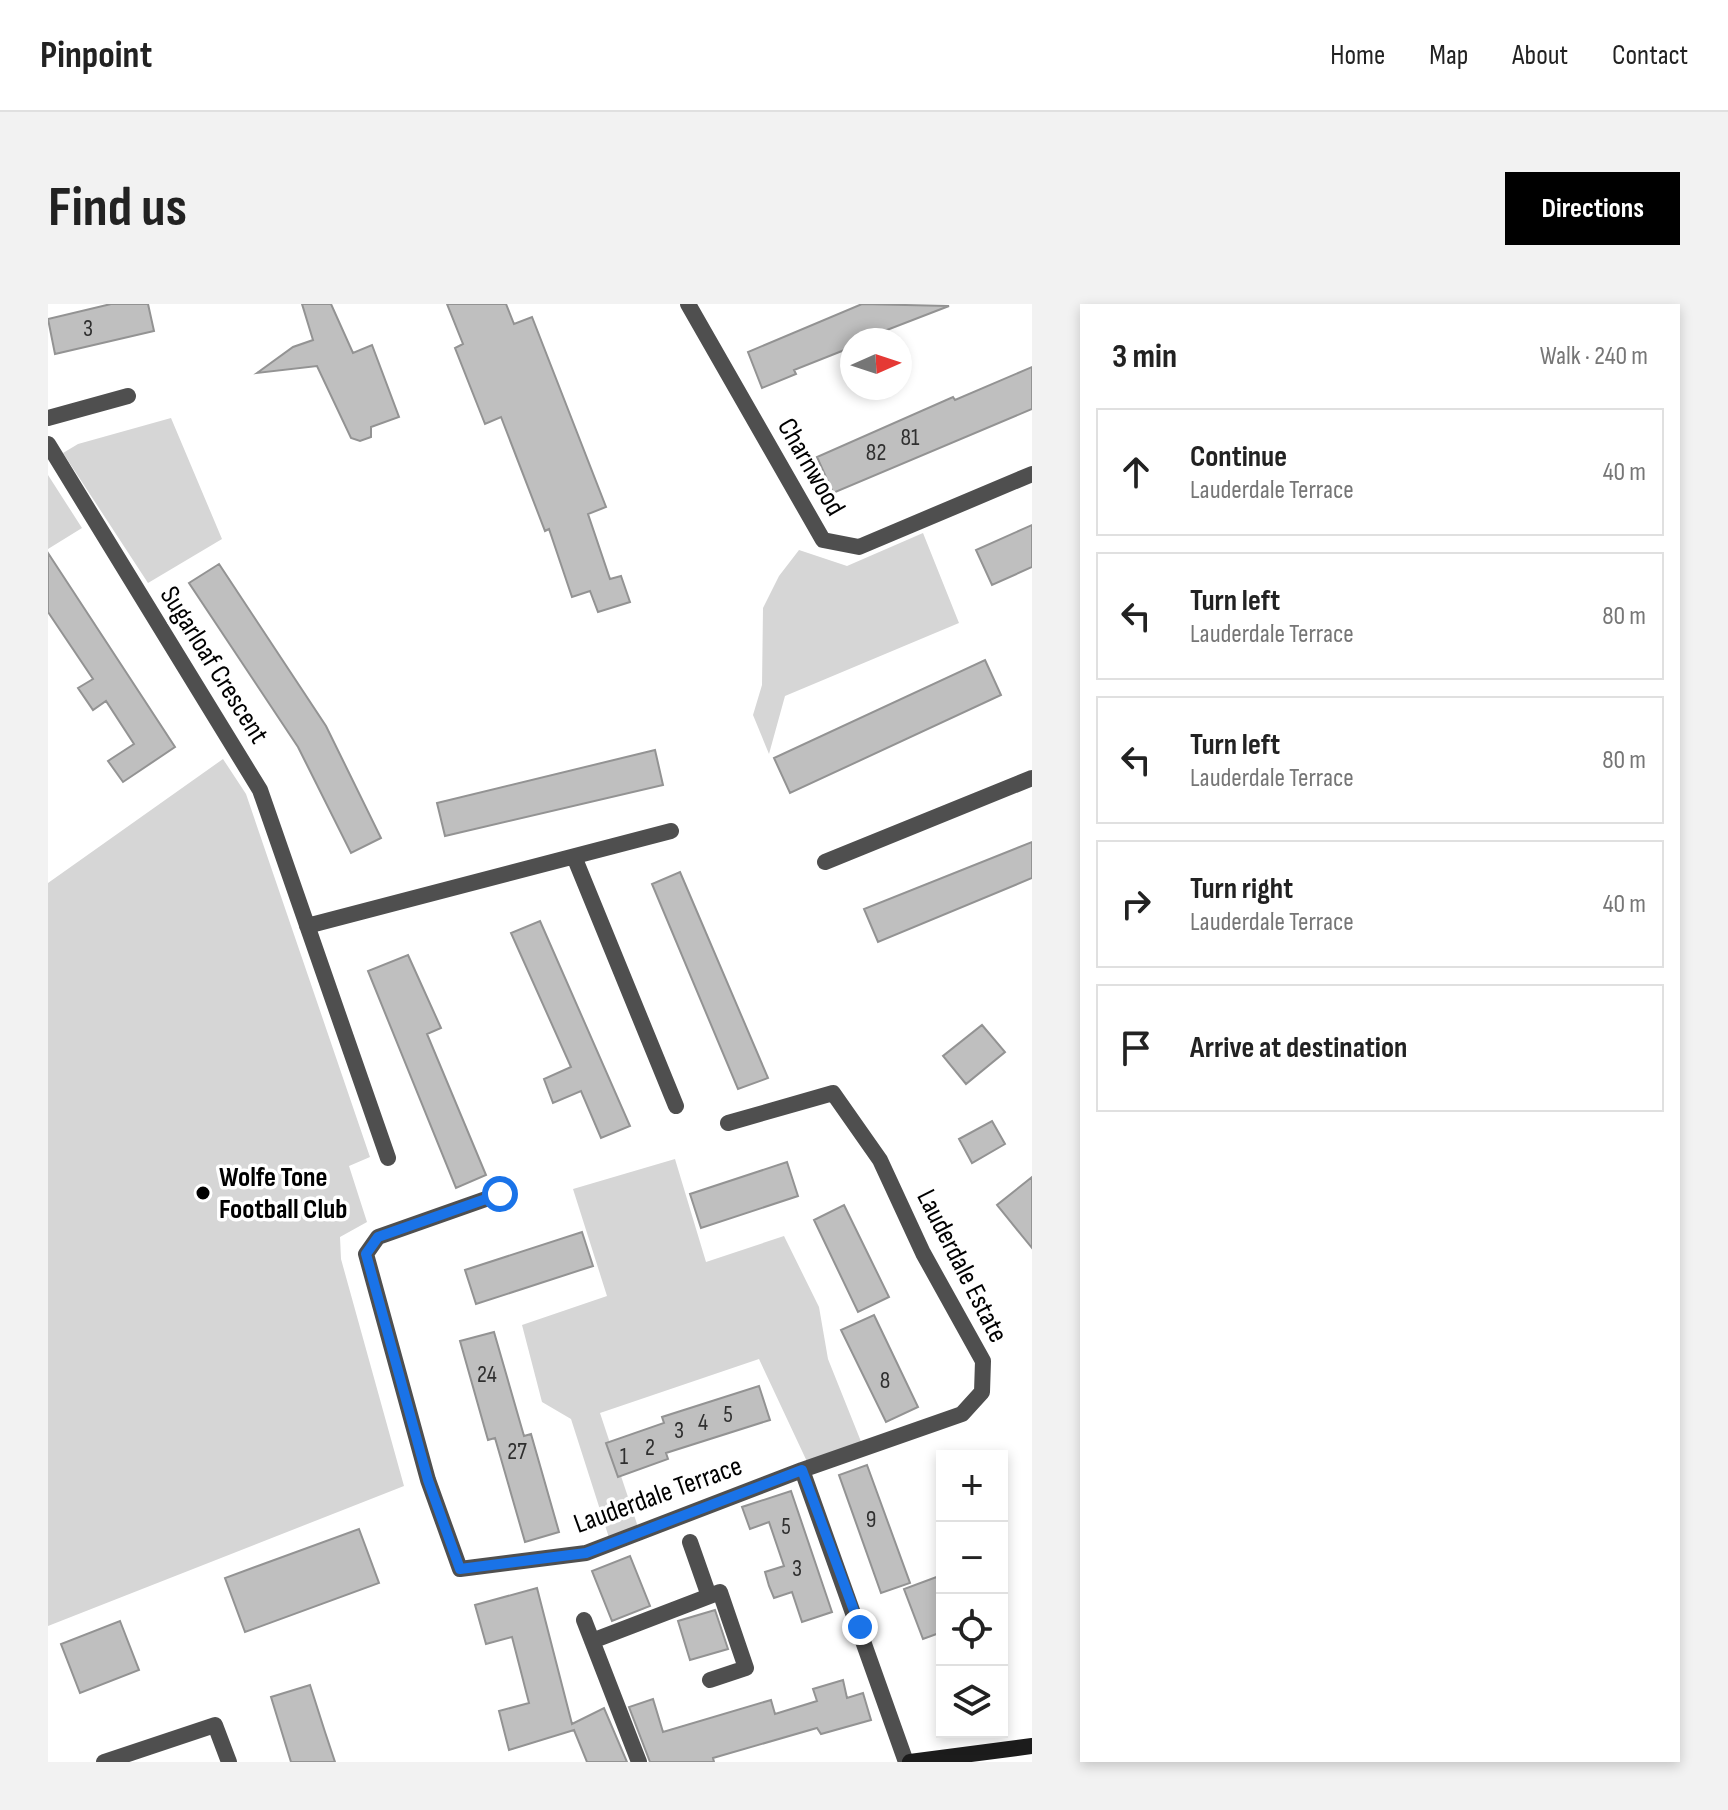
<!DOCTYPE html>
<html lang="en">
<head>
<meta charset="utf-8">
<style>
	body { margin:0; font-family:"Sofia Sans Condensed",sans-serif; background:#f2f2f2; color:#222 }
	.controls { position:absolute; right:24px; bottom:24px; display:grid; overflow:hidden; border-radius:0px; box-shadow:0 4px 12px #0003 }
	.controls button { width:72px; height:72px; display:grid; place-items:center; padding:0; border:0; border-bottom:2px solid #e0e0e0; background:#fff; color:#222; font:40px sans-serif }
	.compass { position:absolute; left:792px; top:24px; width:72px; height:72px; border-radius:50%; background:#fff; box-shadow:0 4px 12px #0003; rotate:87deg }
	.stop { position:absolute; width:24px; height:24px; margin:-18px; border:6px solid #1a73e8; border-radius:50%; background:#fff }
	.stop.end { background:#1a73e8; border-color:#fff; box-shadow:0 2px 8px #0008 }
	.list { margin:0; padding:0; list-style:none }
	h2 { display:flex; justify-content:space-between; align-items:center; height:104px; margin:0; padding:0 32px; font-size:34px }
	h2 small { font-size:26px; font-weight:400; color:#767676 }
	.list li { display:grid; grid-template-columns:52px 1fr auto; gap:24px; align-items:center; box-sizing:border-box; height:128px; margin:0 16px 16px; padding:0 16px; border:2px solid #e0e0e0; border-radius:0px }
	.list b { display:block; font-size:30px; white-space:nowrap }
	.list p { margin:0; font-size:26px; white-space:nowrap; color:#767676 }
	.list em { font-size:26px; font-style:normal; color:#767676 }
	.icon { flex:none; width:44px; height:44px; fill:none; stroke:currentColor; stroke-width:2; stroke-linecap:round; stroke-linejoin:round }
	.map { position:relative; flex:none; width:984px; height:1458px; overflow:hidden; border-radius:0px }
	header { display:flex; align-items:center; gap:48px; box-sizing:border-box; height:112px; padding:0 40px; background:#fff; border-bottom:2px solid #e0e0e0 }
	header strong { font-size:38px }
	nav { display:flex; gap:44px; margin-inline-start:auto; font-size:28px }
	.intro { display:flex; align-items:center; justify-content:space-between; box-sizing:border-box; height:192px; padding:0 48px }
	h1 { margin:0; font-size:56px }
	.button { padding:20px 36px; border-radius:0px; background:#000; color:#fff; font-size:28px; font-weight:700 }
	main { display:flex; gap:48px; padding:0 48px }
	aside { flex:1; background:#fff; border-radius:0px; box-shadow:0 4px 12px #0003 }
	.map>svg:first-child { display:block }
	.green { fill:#d6d6d6 }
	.building { fill:#bfbfbf; stroke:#939393; stroke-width:2 }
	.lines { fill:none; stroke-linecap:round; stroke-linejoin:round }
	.minor { stroke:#4f4f4f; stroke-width:16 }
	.secondary { stroke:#1c1c1c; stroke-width:16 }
	.route { stroke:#1a73e8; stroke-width:10 }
	.poi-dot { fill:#000; stroke:#fff; stroke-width:3 }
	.labels { text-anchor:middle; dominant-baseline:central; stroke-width:7; stroke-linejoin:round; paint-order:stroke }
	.number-label { font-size:24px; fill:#303030 }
	.street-label { font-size:28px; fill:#000; stroke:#fff }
	.poi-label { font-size:28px; font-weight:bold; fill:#000; stroke:#fff; text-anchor:start }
</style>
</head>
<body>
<header>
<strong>Pinpoint</strong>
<nav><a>Home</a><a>Map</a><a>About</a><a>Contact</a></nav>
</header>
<div class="intro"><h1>Find us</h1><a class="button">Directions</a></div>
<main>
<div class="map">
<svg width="984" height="1458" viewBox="0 0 984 1458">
	<rect width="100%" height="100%" fill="#fff"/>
	<!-- green -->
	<path class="green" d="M123 114 174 235 100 279 15 149 30 140Z
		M0 171 34 224 0 245Z
		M875 229 911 319 737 392 721 450 705 411 714 381 715 304 731 272 751 246 799 262Z
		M175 455 198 490 322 853 301 862 319 918 292 933 293 955 356 1182 0 1322V579Z
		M627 855 658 958 736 932 771 1003 780 1055 816 1145 762 1164 711 1055 552 1109 592 1229 563 1240 523 1115 494 1098 474 1021 559 992 525 885Z"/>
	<!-- building -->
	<path class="building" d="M63 0H100L106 27 7 50 0 15Z
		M254 0H283L305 49 324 41 351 113 323 123V133L312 137 303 134 269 62 209 69 245 43 265 36Z
		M399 0H458L466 20 484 13 558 203 540 210 562 275 573 272 582 298 550 308 542 287 524 293 501 225 497 227 453 113 437 120 407 44 415 40Z
		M814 0 901 2 813 36H804V43L746 66 748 70 714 84 700 48Z
		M984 63V105L785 189 769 153 905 93 907 96Z
		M984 221V263L944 281 928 246Z
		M0 249 127 443 75 478 60 457 86 440 58 397 45 406 30 384 45 375 0 308Z
		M171 260 278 422 333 534 303 549 250 443 141 279Z
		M937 356 953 391 742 489 726 454Z
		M607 446 615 481 397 532 389 499Z
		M984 538V574L830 638 816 605Z
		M632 568 720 774 690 785 604 580Z
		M492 617 582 822 553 834 533 787 505 799 496 775 523 763 463 629Z
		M360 651 393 724 379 730 438 871 408 884 320 667Z
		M934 721 957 748 918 780 895 752Z
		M944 817 957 840 924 859 911 835Z
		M739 858 750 892 653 924 642 890Z
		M984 873V944L949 901Z
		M796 901 841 993 810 1008 766 916Z
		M534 928 545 962 428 1000 417 966Z
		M826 1011 870 1103 838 1118 793 1026Z
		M446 1028 476 1132 483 1130 511 1228 477 1238 447 1134 440 1136 412 1037Z
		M711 1082 722 1116 618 1149 620 1155 570 1173 558 1139 616 1119 614 1113Z
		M819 1161 862 1279 833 1289 791 1171Z
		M743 1187 784 1308 754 1318 744 1288 726 1294 721 1282 717 1268 736 1262 721 1218 702 1225 694 1203Z
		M311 1225 331 1279 197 1328 177 1274Z
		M582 1252 602 1302 564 1317 544 1267Z
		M894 1271V1328L875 1335 856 1285Z
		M489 1284 524 1420 556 1404 579 1458H539L526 1426 461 1446 451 1407 481 1399 464 1333 438 1340 427 1301Z
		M667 1306 680 1345 642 1356 630 1317Z
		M72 1317 91 1366 32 1389 13 1340Z
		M795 1376 799 1394 815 1389 823 1416 773 1430 769 1424 665 1454 666 1458H602L581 1403 605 1395 615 1428 723 1396 727 1410 769 1397 765 1385Z
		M262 1381 277 1428 287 1458H243L223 1393Z"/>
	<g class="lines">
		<!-- minor -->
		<path class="minor" d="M640 0 775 236 811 243 984 170
			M0 114 80 92
			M0 140 212 486 340 854
			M527 555 628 802
			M777 558 984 474
			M259 622 623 527
			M680 819 785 789 832 856 875 949 935 1057 934 1088 914 1110 754 1166
			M452 890 330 933 318 950 380 1176 412 1265 538 1249 754 1166 858 1458
			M642 1238 661 1292
			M536 1316 591 1458
			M544 1337 672 1288 698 1364 662 1376
			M56 1458 167 1421 181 1458"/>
		<!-- secondary -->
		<path class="secondary" d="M862 1458 984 1442"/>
	</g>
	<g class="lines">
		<!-- route -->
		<path class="route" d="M452 890 330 933 318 950 380 1176 412 1265 538 1249 754 1166 812 1323"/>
	</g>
	<!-- markers -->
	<circle class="poi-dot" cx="155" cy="889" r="8"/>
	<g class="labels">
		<!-- number labels -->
		<g class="number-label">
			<text x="40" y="24">3</text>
			<text x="862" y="133">81</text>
			<text x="828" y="148">82</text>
			<text x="439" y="1070">24</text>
			<text x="837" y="1076">8</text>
			<text x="680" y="1110">5</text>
			<text x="655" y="1118">4</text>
			<text x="631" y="1126">3</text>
			<text x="602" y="1143">2</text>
			<text x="469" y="1147">27</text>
			<text x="576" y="1152">1</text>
			<text x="823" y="1215">9</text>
			<text x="738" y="1222">5</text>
			<text x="749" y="1264">3</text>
		</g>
		<!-- street labels -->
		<g class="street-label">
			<text transform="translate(763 163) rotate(60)">Charnwood</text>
			<text transform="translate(166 361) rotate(58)">Sugarloaf Crescent</text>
			<text transform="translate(914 962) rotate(63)">Lauderdale Estate</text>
			<text transform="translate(610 1191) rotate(-20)">Lauderdale Terrace</text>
		</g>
		<!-- poi labels -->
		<g class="poi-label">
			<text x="171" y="873">Wolfe Tone<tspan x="171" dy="32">Football Club</tspan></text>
		</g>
	</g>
</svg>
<div class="controls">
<button>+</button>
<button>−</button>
<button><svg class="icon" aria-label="locate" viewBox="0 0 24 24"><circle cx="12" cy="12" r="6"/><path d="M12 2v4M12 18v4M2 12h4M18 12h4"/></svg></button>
<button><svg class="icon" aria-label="layers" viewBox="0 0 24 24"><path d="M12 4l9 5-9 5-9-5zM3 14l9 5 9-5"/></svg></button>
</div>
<svg class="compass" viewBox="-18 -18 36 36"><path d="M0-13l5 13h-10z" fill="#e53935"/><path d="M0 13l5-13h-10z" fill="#767676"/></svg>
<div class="stop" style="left:452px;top:890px"></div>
<div class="stop end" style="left:812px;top:1323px"></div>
</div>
<aside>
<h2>3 min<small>Walk · 240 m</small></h2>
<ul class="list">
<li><svg class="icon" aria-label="ahead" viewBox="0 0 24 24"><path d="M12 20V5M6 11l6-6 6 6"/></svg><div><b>Continue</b><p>Lauderdale Terrace</p></div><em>40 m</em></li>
<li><svg class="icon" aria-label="left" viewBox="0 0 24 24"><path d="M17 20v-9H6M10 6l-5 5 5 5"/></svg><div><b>Turn left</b><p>Lauderdale Terrace</p></div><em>80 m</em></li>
<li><svg class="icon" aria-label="left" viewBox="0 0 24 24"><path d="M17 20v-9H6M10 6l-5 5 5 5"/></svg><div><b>Turn left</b><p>Lauderdale Terrace</p></div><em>80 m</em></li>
<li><svg class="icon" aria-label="right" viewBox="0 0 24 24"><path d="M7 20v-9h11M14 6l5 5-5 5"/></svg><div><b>Turn right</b><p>Lauderdale Terrace</p></div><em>40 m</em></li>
<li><svg class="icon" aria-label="arrive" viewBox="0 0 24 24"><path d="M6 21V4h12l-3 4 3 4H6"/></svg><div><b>Arrive at destination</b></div></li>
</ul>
</aside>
</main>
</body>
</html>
